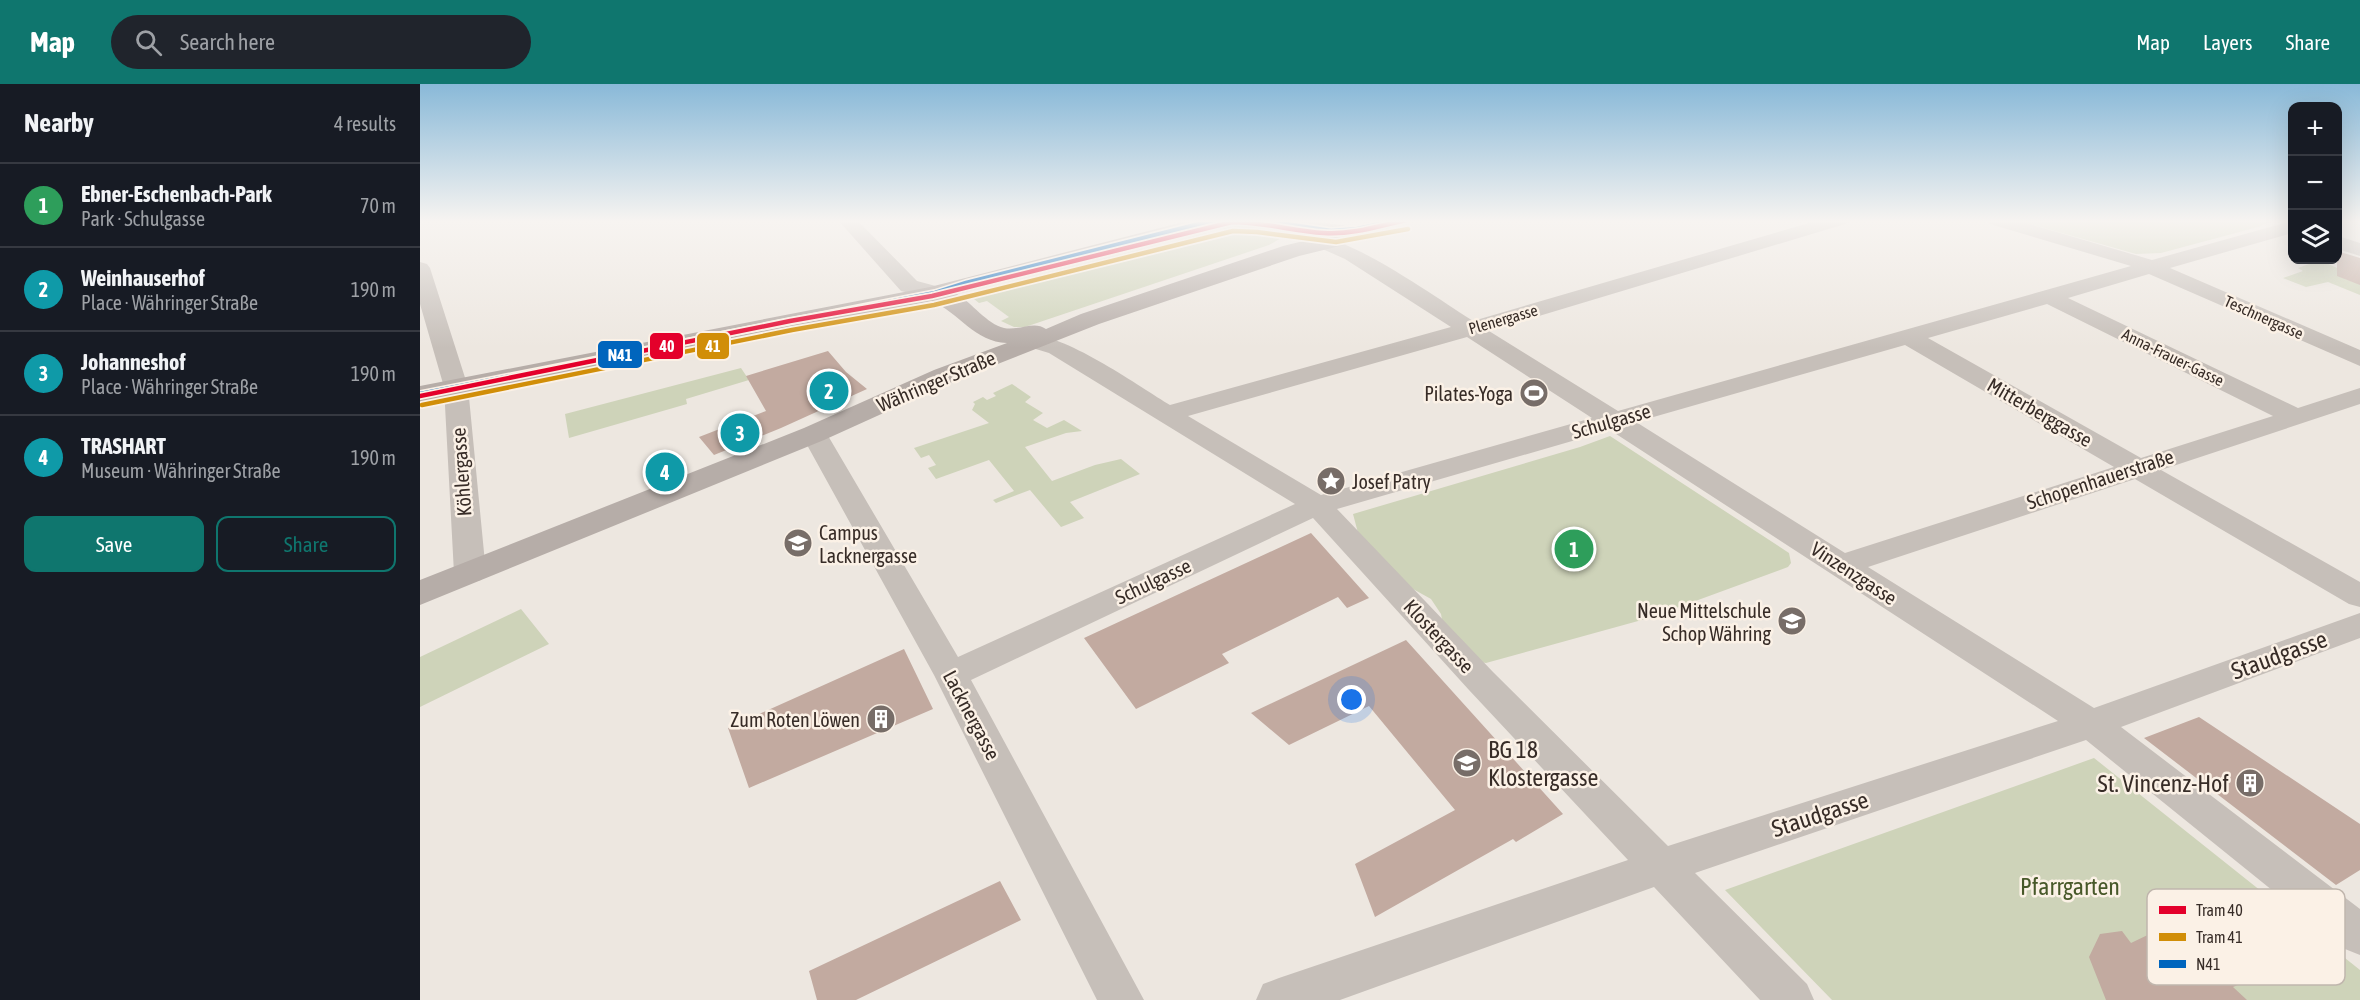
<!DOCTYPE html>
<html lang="en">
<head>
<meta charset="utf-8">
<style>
	body { margin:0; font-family:"Asap Condensed",sans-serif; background:#20242c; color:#f1f3f6 }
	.controls { position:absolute; right:18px; top:18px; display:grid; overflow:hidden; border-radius:12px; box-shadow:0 6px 24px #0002 }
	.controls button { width:54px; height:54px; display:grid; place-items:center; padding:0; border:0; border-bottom:2px solid #363941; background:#171b24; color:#f1f3f6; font:30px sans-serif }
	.you { position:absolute; left:932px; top:616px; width:21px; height:21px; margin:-15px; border:4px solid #fff; border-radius:50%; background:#1a73e8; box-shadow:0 0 0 9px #1a73e833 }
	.badge { display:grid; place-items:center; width:39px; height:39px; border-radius:50%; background:#0f766e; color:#fff; font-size:20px; font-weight:700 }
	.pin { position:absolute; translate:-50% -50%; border:3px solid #fff; box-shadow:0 2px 6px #0006 }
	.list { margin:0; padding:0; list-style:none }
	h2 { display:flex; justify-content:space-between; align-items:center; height:78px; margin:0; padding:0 24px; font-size:26px }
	h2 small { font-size:20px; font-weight:400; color:#9ea1a6 }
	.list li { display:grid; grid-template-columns:39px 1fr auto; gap:18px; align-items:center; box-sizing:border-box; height:84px; padding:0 24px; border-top:2px solid #363941 }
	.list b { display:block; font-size:22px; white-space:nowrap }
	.list p { margin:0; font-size:20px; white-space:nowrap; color:#9ea1a6 }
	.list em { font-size:20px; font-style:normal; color:#9ea1a6 }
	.actions { display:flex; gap:12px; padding:18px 24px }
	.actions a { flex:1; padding:14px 0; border:2px solid #0f766e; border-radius:12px; text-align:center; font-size:21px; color:#0f766e }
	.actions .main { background:#0f766e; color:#fff }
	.icon { flex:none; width:33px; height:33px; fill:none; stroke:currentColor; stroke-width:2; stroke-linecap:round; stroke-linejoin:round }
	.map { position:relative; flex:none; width:1940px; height:916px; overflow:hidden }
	header { display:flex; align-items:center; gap:36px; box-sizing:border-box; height:84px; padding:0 30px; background:#0f766e; color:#fff }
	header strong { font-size:28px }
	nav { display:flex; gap:33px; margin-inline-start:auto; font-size:21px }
	.search { width:420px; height:54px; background:#20242c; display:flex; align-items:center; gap:15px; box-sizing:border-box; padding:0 21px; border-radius:33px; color:#9ea1a6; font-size:22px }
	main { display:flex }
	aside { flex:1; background:#171b24 }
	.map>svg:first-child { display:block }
	.green { fill:#ced3b9 }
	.building { fill:#c2aaa0 }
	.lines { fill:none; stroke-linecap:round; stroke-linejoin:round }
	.minor { fill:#c6bfb9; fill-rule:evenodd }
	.major { fill:#b6ada8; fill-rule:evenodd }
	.bus-1-casing { stroke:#fbf1e6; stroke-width:8 }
	.bus-1 { stroke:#0065bd; stroke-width:4.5 }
	.tram-1-casing { stroke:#fbf1e6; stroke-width:8 }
	.tram-2-casing { stroke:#fbf1e6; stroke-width:8 }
	.tram-1 { stroke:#e4002b; stroke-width:4.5 }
	.tram-2 { stroke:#d18e08; stroke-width:4.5 }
	.labels { text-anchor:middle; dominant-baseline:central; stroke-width:5; stroke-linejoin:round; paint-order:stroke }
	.far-street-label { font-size:16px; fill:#372c27; stroke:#fbf1e6 }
	.street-label { font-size:20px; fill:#372c27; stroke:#fbf1e6 }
	.poi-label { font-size:20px; fill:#372c27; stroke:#fbf1e6; text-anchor:end }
	.near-street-label { font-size:24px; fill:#372c27; stroke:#fbf1e6 }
	.near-poi-label { font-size:24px; fill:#372c27; stroke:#fbf1e6; text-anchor:start }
	.near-park-label { font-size:24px; fill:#475829; stroke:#fbf1e6 }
	.key { fill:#fbf1e6; stroke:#c0b6ad; stroke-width:1.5 }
	.key-label { font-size:16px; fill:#372c27 }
	.line-badge { stroke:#fbf1e6; stroke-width:2 }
	.badge-label { font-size:16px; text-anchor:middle; font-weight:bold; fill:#fff }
</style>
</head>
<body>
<header>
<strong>Map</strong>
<div class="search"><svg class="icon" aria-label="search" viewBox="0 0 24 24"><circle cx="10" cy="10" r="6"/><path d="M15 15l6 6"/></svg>Search here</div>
<nav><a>Map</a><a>Layers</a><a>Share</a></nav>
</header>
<main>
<aside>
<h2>Nearby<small>4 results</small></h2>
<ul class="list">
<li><span class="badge" style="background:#2e9e5b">1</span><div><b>Ebner-Eschenbach-Park</b><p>Park · Schulgasse</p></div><em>70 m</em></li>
<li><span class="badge" style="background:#0f9aa8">2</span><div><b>Weinhauserhof</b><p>Place · Währinger Straße</p></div><em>190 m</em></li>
<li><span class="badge" style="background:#0f9aa8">3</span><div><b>Johanneshof</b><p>Place · Währinger Straße</p></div><em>190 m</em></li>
<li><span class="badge" style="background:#0f9aa8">4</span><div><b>TRASHART</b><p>Museum · Währinger Straße</p></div><em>190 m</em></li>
</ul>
<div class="actions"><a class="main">Save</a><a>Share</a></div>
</aside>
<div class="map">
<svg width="1940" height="916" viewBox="0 0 1940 916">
	<rect width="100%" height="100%" fill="#ede7e0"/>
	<!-- green -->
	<path class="green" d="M1596 136H1854L1838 143 1741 169 1716 170Z
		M826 141 851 145 863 153 849 161 605 243H594L581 237 589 233 567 217 559 219 549 211 552 208 723 165 725 166 786 149 791 153 807 149 803 144Z
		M1900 176 1934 192 1925 195 1940 200V211L1908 198 1886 203 1863 194 1883 187 1878 184Z
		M321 284 329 296 266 315 267 320 149 354 145 330Z
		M592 300 611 313 605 318 623 329 613 336 627 344 644 336 662 347 646 349 605 363 632 397 675 381 701 375 720 390 650 418 664 434 641 443 610 406 576 419 573 416 594 407 569 376 516 395 508 384 516 381 509 371 501 374 494 364 569 339 552 326 555 320 553 318 563 313 567 316 576 312 573 309Z
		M1190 352 1369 469 1371 479 1368 483 1229 534 1066 579 1054 577 1023 541 1021 530 1011 515 993 505 941 460 933 430 1160 363Z
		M101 525 129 560 0 623V573Z
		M1674 674 1940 886V916H1412L1305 806Z"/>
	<!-- building -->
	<path class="building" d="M1917 167 1940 174V201L1917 192Z
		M408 267 426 288 447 305 361 344 294 371 279 353 346 327 326 292Z
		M891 449 949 514 927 524 918 513 802 570 809 579 716 625 664 554Z
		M986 556 1143 730 1096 758 1093 755 955 833 935 780 1035 726 949 622 869 661 831 629Z
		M484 565 513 625 329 704 308 644Z
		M1779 633 1940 740V786L1916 801 1724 654Z
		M580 797 601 836 436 916H397L389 887Z
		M1761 835 1827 897 1813 903 1827 916H1686L1669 873 1680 850 1702 847 1711 859Z"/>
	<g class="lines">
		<!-- minor -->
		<path class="minor" d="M418 136H437L497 197 523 204 526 209 523 214 515 215 481 207Z
			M1399 136H1428L1425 140 1069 247 1198 327 1711 182 1570 140 1568 136H1596L1732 176 1872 137V149L1750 184 1940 266V282L1729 190 1648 214 1878 324 1940 304V320L1741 386 1940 498V523L1929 520 1715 395 1448 483 1674 624 1940 529V554L1701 643 1940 825V871L1925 865 1666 656 1275 789 1387 900 1394 916H1340L1234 803 920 916H836L843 900 859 894 1208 776 1049 606 893 434 551 596 724 916H677L514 591 381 350 385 344 394 342 403 344 407 350 538 573 875 420 629 269 606 262 602 257 606 252C637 244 720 303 750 321L1031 243 925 175 898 163 895 159 898 155C924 148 1026 220 1053 237ZM1627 220 1853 332 1721 374 1508 254ZM1047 253 1172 334 901 411 768 332ZM1485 261 1694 383 1425 469 1216 338ZM1190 346 1638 637 1248 762 1073 588 917 425Z
			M1918 152 1940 159V172L1918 165Z
			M0 178 7 180 10 184 48 303 66 489 61 496 50 499 39 496 34 489 24 303 0 220Z"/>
		<!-- major -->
		<path class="major" d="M771 136H806L802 140 537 210C552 219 567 240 584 244 599 247 614 236 626 245L661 230 863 162 904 152 841 142 834 140 831 136H874L922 141 930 144 953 136H972L975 139 971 143 924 161 879 172 679 240 532 298 404 356 0 521V496L384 344 514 286 587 259C555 258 539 229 512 217L0 318V302L510 203Z"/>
		<!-- bus-1 casing -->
		<g class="bus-1-casing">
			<path id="bus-1" d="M841 136 911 147 937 145 978 136
				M0 310 515 209 546 199 795 136"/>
		</g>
		<!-- bus-1 -->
		<use href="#bus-1" class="bus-1"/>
		<!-- tram-1 casing -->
		<g class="tram-1-casing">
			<path id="tram-1" d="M0 312 370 237 512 212 812 138C843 138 873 147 904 149 932 151 959 142 986 136"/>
		</g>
		<!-- tram-2 casing -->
		<g class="tram-2-casing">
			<path id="tram-2" d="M2 321 372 246 514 221 813 147 837 148 916 158 988 145"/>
		</g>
		<!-- tram-1 -->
		<use href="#tram-1" class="tram-1"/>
		<!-- tram-2 -->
		<use href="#tram-2" class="tram-2"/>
	</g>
	<!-- sky -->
	<linearGradient id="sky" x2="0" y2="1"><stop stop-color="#89b9d8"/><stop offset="0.52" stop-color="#f7f4f1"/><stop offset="1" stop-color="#f7f4f1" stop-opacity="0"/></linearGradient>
	<rect width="1940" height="264" fill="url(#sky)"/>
	<!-- icons -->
	<defs>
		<g id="stadium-disc" transform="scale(1.5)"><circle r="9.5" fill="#776d68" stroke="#fbf1e6"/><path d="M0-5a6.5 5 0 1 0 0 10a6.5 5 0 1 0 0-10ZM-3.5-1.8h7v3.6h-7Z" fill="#fff"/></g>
		<g id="sight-disc" transform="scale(1.5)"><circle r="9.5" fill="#776d68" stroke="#fbf1e6"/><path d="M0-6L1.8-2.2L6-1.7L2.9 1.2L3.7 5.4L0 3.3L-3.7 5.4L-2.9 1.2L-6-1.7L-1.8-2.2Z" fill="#fff"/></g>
		<g id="university-disc" transform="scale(1.5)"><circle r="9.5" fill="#776d68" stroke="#fbf1e6"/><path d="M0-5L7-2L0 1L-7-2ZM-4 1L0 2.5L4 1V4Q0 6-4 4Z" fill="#fff"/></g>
		<g id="school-disc" transform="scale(1.5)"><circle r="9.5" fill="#776d68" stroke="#fbf1e6"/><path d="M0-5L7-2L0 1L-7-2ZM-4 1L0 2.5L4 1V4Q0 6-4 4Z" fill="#fff"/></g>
		<g id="building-disc" transform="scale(1.5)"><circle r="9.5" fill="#776d68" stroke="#fbf1e6"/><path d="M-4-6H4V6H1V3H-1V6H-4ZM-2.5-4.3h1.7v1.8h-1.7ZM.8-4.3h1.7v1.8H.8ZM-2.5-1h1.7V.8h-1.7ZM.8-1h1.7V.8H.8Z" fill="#fff"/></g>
	</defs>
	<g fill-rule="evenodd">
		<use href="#stadium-disc" x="1114" y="309"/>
		<use href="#sight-disc" x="911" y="397"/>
		<use href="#university-disc" x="378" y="459"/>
		<use href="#school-disc" x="1372" y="537"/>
		<use href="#building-disc" x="461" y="635"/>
		<use href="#school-disc" x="1047" y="679"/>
		<use href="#building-disc" x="1830" y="699"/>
	</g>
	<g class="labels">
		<!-- far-street labels -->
		<g class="far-street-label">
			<text transform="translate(1844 233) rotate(24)">Teschnergasse</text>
			<text transform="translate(1083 235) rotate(-16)">Plenergasse</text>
			<text transform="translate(1753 273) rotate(26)">Anna-Frauer-Gasse</text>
		</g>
		<!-- street labels -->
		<g class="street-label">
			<text transform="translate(516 297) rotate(-23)">Währinger Straße</text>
			<text transform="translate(1620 328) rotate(30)">Mitterberggasse</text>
			<text transform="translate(1191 337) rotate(-16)">Schulgasse</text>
			<text transform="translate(41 388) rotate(-94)">Köhlergasse</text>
			<text transform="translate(1680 395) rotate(-18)">Schopenhauerstraße</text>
			<text transform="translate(1434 489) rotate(33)">Vinzenzgasse</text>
			<text transform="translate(733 497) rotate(-25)">Schulgasse</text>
			<text transform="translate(1019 552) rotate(47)">Klostergasse</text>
			<text transform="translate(552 631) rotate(62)">Lacknergasse</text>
		</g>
		<!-- poi labels -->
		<g class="poi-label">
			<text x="1093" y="309">Pilates-Yoga</text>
			<text x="932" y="397" text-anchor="start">Josef Patry</text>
			<text x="399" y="448" text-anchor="start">Campus<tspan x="399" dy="23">Lacknergasse</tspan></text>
			<text x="1351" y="526">Neue Mittelschule<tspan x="1351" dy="23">Schop Währing</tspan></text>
			<text x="440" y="635">Zum Roten Löwen</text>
		</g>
		<!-- near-street labels -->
		<g class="near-street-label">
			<text transform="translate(1859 571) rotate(-20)">Staudgasse</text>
			<text transform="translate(1400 730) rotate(-18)">Staudgasse</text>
		</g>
		<!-- near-poi labels -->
		<g class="near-poi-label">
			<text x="1068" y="665">BG 18<tspan x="1068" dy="28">Klostergasse</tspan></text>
			<text x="1809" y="699" text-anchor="end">St. Vincenz-Hof</text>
		</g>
		<!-- near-park labels -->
		<g class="near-park-label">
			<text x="1650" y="802">Pfarrgarten</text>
		</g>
	</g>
	<!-- legend -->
	<rect x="1727" y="805" width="198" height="96" rx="9" class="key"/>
	<rect x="1739" y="822" width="27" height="8" fill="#e4002b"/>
	<rect x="1739" y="849" width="27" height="8" fill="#d18e08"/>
	<rect x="1739" y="876" width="27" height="8" fill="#0065bd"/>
	<g class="key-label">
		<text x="1776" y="832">Tram 40</text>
		<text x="1776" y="859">Tram 41</text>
		<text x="1776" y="886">N41</text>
	</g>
	<g class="line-badge">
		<rect x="229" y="248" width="35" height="28" rx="6" fill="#e4002b"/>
		<rect x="276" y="248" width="34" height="28" rx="6" fill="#d18e08"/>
		<rect x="177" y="256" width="46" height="29" rx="6" fill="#0065bd"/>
	</g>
	<g class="badge-label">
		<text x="247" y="268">40</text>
		<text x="293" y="268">41</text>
		<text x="200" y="277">N41</text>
	</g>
</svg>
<div class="controls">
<button>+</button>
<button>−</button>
<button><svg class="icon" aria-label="layers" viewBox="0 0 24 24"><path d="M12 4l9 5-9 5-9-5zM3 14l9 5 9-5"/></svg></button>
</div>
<div class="you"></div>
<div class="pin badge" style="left:1154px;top:465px;background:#2e9e5b">1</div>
<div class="pin badge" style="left:409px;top:307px;background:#0f9aa8">2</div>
<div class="pin badge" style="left:320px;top:349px;background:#0f9aa8">3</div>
<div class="pin badge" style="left:245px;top:388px;background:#0f9aa8">4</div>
</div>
</main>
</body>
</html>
